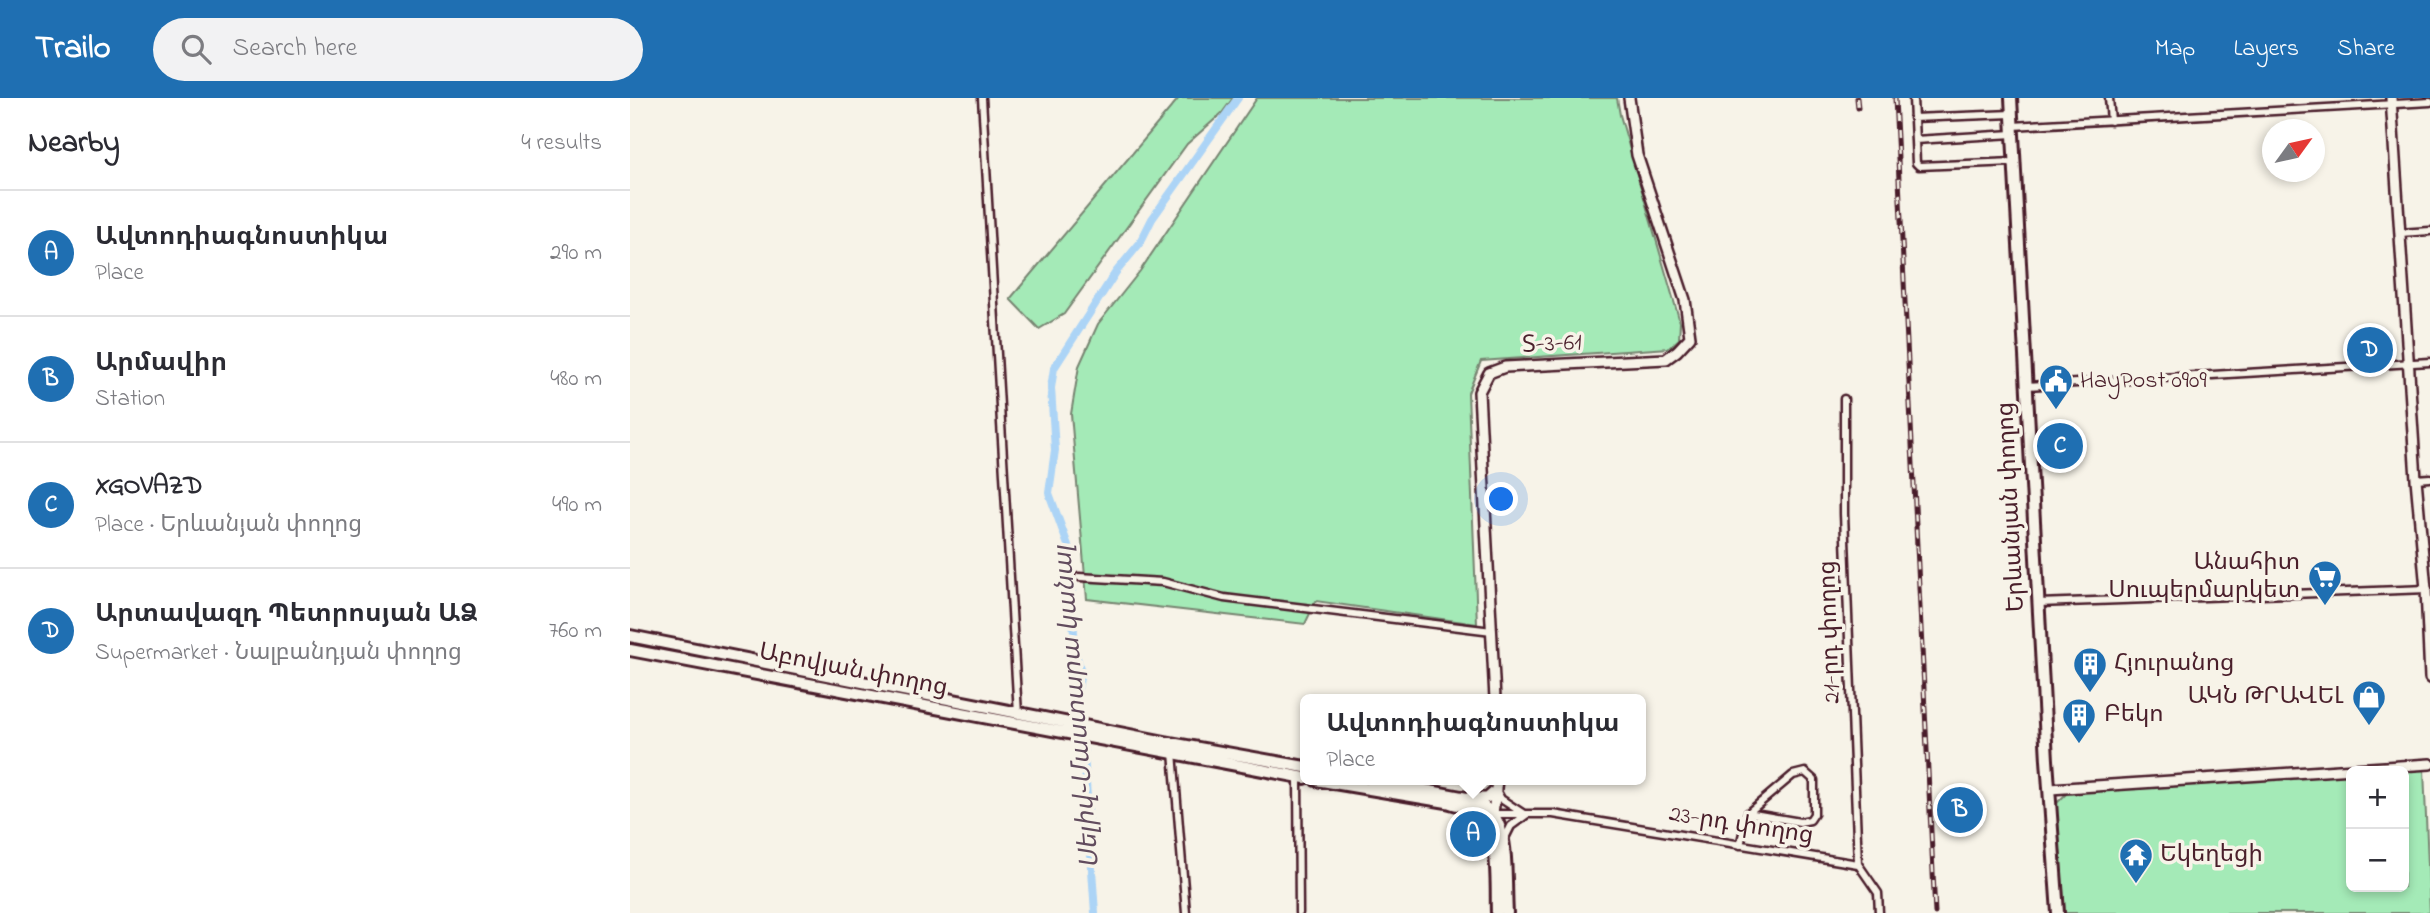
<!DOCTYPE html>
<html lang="en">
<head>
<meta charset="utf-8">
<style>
	body { margin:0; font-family:"Indie Flower","Noto Sans Armenian",sans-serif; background:#f2f2f3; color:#2b2b33 }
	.controls { position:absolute; right:21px; bottom:21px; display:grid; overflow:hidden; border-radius:10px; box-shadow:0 4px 10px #0003 }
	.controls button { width:63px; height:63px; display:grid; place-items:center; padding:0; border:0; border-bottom:2px solid #e1e1e2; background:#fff; color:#2b2b33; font:35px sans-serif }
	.compass { position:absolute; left:1632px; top:21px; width:63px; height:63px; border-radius:50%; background:#fff; box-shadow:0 4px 10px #0003; rotate:57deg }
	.you { position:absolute; left:872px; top:402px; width:24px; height:24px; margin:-18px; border:5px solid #fff; border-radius:50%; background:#1a73e8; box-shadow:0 0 0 10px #1a73e833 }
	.badge { display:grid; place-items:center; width:46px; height:46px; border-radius:50%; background:#1f6fb2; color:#fff; font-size:23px; font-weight:700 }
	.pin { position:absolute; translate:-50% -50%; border:4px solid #fff; box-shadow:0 2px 7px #0006 }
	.popup { position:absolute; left:670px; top:596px; width:346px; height:91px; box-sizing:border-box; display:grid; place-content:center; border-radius:10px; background:#fff; filter:drop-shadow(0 2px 5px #0005); font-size:23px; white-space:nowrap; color:#7c7c81 }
	.popup b { font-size:26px; color:#2b2b33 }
	.popup::after { content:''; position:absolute; left:50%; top:100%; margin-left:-14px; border:14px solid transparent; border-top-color:#fff }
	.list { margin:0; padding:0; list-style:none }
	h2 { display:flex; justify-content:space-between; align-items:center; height:91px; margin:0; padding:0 28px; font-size:30px }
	h2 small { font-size:23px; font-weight:400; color:#7c7c81 }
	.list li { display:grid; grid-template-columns:46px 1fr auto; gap:21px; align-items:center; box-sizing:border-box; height:126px; padding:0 28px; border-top:2px solid #e1e1e2 }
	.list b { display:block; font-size:26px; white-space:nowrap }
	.list p { margin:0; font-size:23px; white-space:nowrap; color:#7c7c81 }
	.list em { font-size:23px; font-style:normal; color:#7c7c81 }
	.icon { flex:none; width:38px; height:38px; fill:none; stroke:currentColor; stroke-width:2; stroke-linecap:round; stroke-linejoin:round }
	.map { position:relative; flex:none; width:1800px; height:815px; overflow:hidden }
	header { display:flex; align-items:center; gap:42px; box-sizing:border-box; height:98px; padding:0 35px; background:#1f6fb2; color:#fff }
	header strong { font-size:33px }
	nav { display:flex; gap:38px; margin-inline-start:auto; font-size:24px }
	.search { width:490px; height:63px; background:#f2f2f3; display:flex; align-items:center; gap:18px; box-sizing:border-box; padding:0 24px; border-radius:38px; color:#7c7c81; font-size:26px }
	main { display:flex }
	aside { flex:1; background:#fff }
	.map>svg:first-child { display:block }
	.green { fill:#a4eab7; stroke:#778471; stroke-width:2 }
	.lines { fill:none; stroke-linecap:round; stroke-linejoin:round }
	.canal { stroke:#acd4f6; stroke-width:8 }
	.street-casing { stroke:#4a1f2b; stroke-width:11 }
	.secondary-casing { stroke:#4a1f2b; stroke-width:14 }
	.highway-casing { stroke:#4a1f2b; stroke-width:16 }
	.street { stroke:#f7f3e8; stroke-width:6 }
	.secondary { stroke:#f7f3e8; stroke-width:9 }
	.highway { stroke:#f7f3e8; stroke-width:10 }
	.rail-casing { stroke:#4a1f2b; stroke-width:5 }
	.rail { stroke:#f7f3e8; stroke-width:2.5; stroke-dasharray:8; stroke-linecap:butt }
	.labels { text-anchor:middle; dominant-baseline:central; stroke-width:7; stroke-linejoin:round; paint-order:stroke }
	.street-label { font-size:24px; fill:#4a1f2b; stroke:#f7f3e8 }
	.poi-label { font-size:24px; fill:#4a1f2b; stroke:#f7f3e8; text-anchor:start }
	.water-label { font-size:26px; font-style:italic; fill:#624c5e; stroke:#f7f3e8 }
</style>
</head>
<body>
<header>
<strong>Trailo</strong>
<div class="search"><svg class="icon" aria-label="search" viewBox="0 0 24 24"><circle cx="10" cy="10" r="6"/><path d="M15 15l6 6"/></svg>Search here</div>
<nav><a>Map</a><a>Layers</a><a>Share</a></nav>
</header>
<main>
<aside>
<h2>Nearby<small>4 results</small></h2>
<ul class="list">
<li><span class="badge">A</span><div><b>Ավտոդիագնոստիկա</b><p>Place</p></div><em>290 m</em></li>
<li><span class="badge">B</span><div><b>Արմավիր</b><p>Station</p></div><em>480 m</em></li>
<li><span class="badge">C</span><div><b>XGOVAZD</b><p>Place · Երևանյան փողոց</p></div><em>490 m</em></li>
<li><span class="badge">D</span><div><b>Արտավազդ Պետրոսյան ԱՁ</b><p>Supermarket · Նալբանդյան փողոց</p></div><em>760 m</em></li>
</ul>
</aside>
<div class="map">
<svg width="1800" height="815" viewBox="0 0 1800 815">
	<rect width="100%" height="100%" fill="#f7f3e8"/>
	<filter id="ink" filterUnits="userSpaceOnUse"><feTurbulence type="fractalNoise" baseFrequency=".0143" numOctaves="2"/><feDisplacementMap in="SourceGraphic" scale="14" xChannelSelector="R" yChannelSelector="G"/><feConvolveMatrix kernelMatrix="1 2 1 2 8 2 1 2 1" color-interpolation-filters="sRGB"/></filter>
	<g filter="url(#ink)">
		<!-- green -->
		<path class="green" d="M549 0H603L592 15 557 46 434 216 409 231 380 201Z
			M627 0H987L990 17 1050 224 1049 241 1039 250 851 263 838 295 847 526 686 503 675 526 457 501 441 316 449 268 468 226 510 173Z
			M1794 671 1800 815H1435L1426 706 1440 692 1721 675V789H1774V673H1755Z"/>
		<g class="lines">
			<!-- canal -->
			<path class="canal" d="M465 815 454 656 446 601 451 574 445 553 439 450 419 395 425 352 421 290 424 270 486 174 510 145 522 121 608 0"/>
			<!-- street casing -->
			<g class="street-casing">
				<path id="street" d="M352 0 388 616
					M1283 0 1286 65 1289 68 1384 64
					M1479 0 1481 23
					M1283 20 1382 16
					M1383 28 1800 4
					M1285 42 1383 36
					M1770 135 1800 133
					M1397 288 1800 264
					M1214 301V416L1228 766
					M1786 381 1800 380
					M449 479 533 484 594 500 862 533
					M1408 505 1798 491
					M543 654 556 815
					M668 679 669 815
					M866 692 871 701 894 716
					M863 716H923L1228 766
					M874 742 881 728 896 717
					M1110 747 1118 715 1163 677 1175 674 1184 682V716L1180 722 1170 724 1118 715
					M1228 766 1248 795 1249 815"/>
			</g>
			<!-- secondary casing -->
			<g class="secondary-casing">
				<path id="secondary" d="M1761 0 1786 381 1796 491 1800 580
					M865 601 849 294 859 275 875 269 1036 261 1047 253 1060 239 1055 202 1007 57 999 0
					M1420 691 1800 666
					M839 700H857L866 692
					M863 716 867 682"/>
			</g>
			<!-- highway casing -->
			<g class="highway-casing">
				<path id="highway" d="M1381 0 1417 662 1428 815
					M0 538 535 644 675 669
					M0 552 675 680
					M686 682 817 704C830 708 842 710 851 720 870 738 866 790 867 815
					M741 682 837 700C848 704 857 709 864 718 879 738 875 790 877 815"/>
			</g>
			<!-- street -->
			<use href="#street" class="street"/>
			<!-- secondary -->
			<use href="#secondary" class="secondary"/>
			<!-- highway -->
			<use href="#highway" class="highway"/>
			<!-- rail casing -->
			<g class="rail-casing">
				<path id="rail" d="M1227 0 1228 10
					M1265 0 1305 815"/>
			</g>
			<!-- rail -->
			<use href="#rail" class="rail"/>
		</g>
	</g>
	<!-- icons -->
	<defs>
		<g id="civic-pin" transform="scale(1.75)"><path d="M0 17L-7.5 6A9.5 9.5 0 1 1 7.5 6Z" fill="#1f6fb2" stroke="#f7f3e8"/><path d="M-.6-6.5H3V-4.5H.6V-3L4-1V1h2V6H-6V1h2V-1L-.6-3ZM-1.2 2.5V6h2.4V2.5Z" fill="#fff"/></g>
		<g id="supermarket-pin" transform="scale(1.75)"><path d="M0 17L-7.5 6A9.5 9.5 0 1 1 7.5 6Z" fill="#1f6fb2" stroke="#f7f3e8"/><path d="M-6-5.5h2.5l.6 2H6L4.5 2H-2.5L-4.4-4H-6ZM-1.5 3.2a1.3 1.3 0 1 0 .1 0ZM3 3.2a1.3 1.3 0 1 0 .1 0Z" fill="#fff"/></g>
		<g id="building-pin" transform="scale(1.75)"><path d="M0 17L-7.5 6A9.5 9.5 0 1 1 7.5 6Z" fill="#1f6fb2" stroke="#f7f3e8"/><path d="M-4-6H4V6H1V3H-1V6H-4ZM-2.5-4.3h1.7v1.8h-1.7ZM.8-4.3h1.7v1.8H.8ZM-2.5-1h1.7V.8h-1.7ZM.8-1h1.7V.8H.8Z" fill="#fff"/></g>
		<g id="shop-pin" transform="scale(1.75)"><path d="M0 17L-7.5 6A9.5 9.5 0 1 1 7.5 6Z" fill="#1f6fb2" stroke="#f7f3e8"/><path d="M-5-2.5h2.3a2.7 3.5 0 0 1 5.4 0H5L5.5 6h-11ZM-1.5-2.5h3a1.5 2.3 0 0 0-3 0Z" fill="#fff"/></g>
		<g id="temple-pin" transform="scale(1.75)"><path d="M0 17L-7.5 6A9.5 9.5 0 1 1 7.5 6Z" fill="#1f6fb2" stroke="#f7f3e8"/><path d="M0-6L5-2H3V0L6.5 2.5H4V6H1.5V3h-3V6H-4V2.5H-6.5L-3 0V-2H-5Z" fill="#fff"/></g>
	</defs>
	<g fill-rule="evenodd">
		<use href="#civic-pin" x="1426" y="283"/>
		<use href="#supermarket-pin" x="1695" y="479"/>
		<use href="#building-pin" x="1460" y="566"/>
		<use href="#shop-pin" x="1739" y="599"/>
		<use href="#building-pin" x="1449" y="617"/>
		<use href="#temple-pin" x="1506" y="757"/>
	</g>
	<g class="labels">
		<!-- street labels -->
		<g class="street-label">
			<text transform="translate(922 247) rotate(-3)">Տ-3-61</text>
			<text transform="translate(1382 409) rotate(-93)">Երևանյան փողոց</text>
			<text transform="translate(1201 534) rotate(-92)">21-րդ փողոց</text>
			<text transform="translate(223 573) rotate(11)">Աբովյան փողոց</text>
			<text transform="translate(1111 728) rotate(9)">23-րդ փողոց</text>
		</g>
		<!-- poi labels -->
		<g class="poi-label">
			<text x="1450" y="283">HayPost 0909</text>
			<text x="1670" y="465" text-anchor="end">Անահիտ<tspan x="1670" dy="28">Սուպերմարկետ</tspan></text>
			<text x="1484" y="566">Հյուրանոց</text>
			<text x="1714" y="599" text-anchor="end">ԱԿՆ ԹՐԱՎԵԼ</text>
			<text x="1474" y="617">Բեկո</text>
			<text x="1530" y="757">Եկեղեցի</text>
		</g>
		<!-- water labels -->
		<g class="water-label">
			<text transform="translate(448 609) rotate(-95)">Սելիվ֊Մաստարա կանալ</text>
		</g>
	</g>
</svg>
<div class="controls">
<button>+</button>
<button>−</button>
</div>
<svg class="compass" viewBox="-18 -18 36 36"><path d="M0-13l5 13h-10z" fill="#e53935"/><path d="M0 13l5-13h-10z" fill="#7c7c81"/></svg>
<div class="you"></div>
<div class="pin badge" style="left:843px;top:736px">A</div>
<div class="popup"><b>Ավտոդիագնոստիկա</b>Place</div>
<div class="pin badge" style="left:1330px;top:712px">B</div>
<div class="pin badge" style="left:1430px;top:348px">C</div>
<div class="pin badge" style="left:1740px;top:252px">D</div>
</div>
</main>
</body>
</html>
